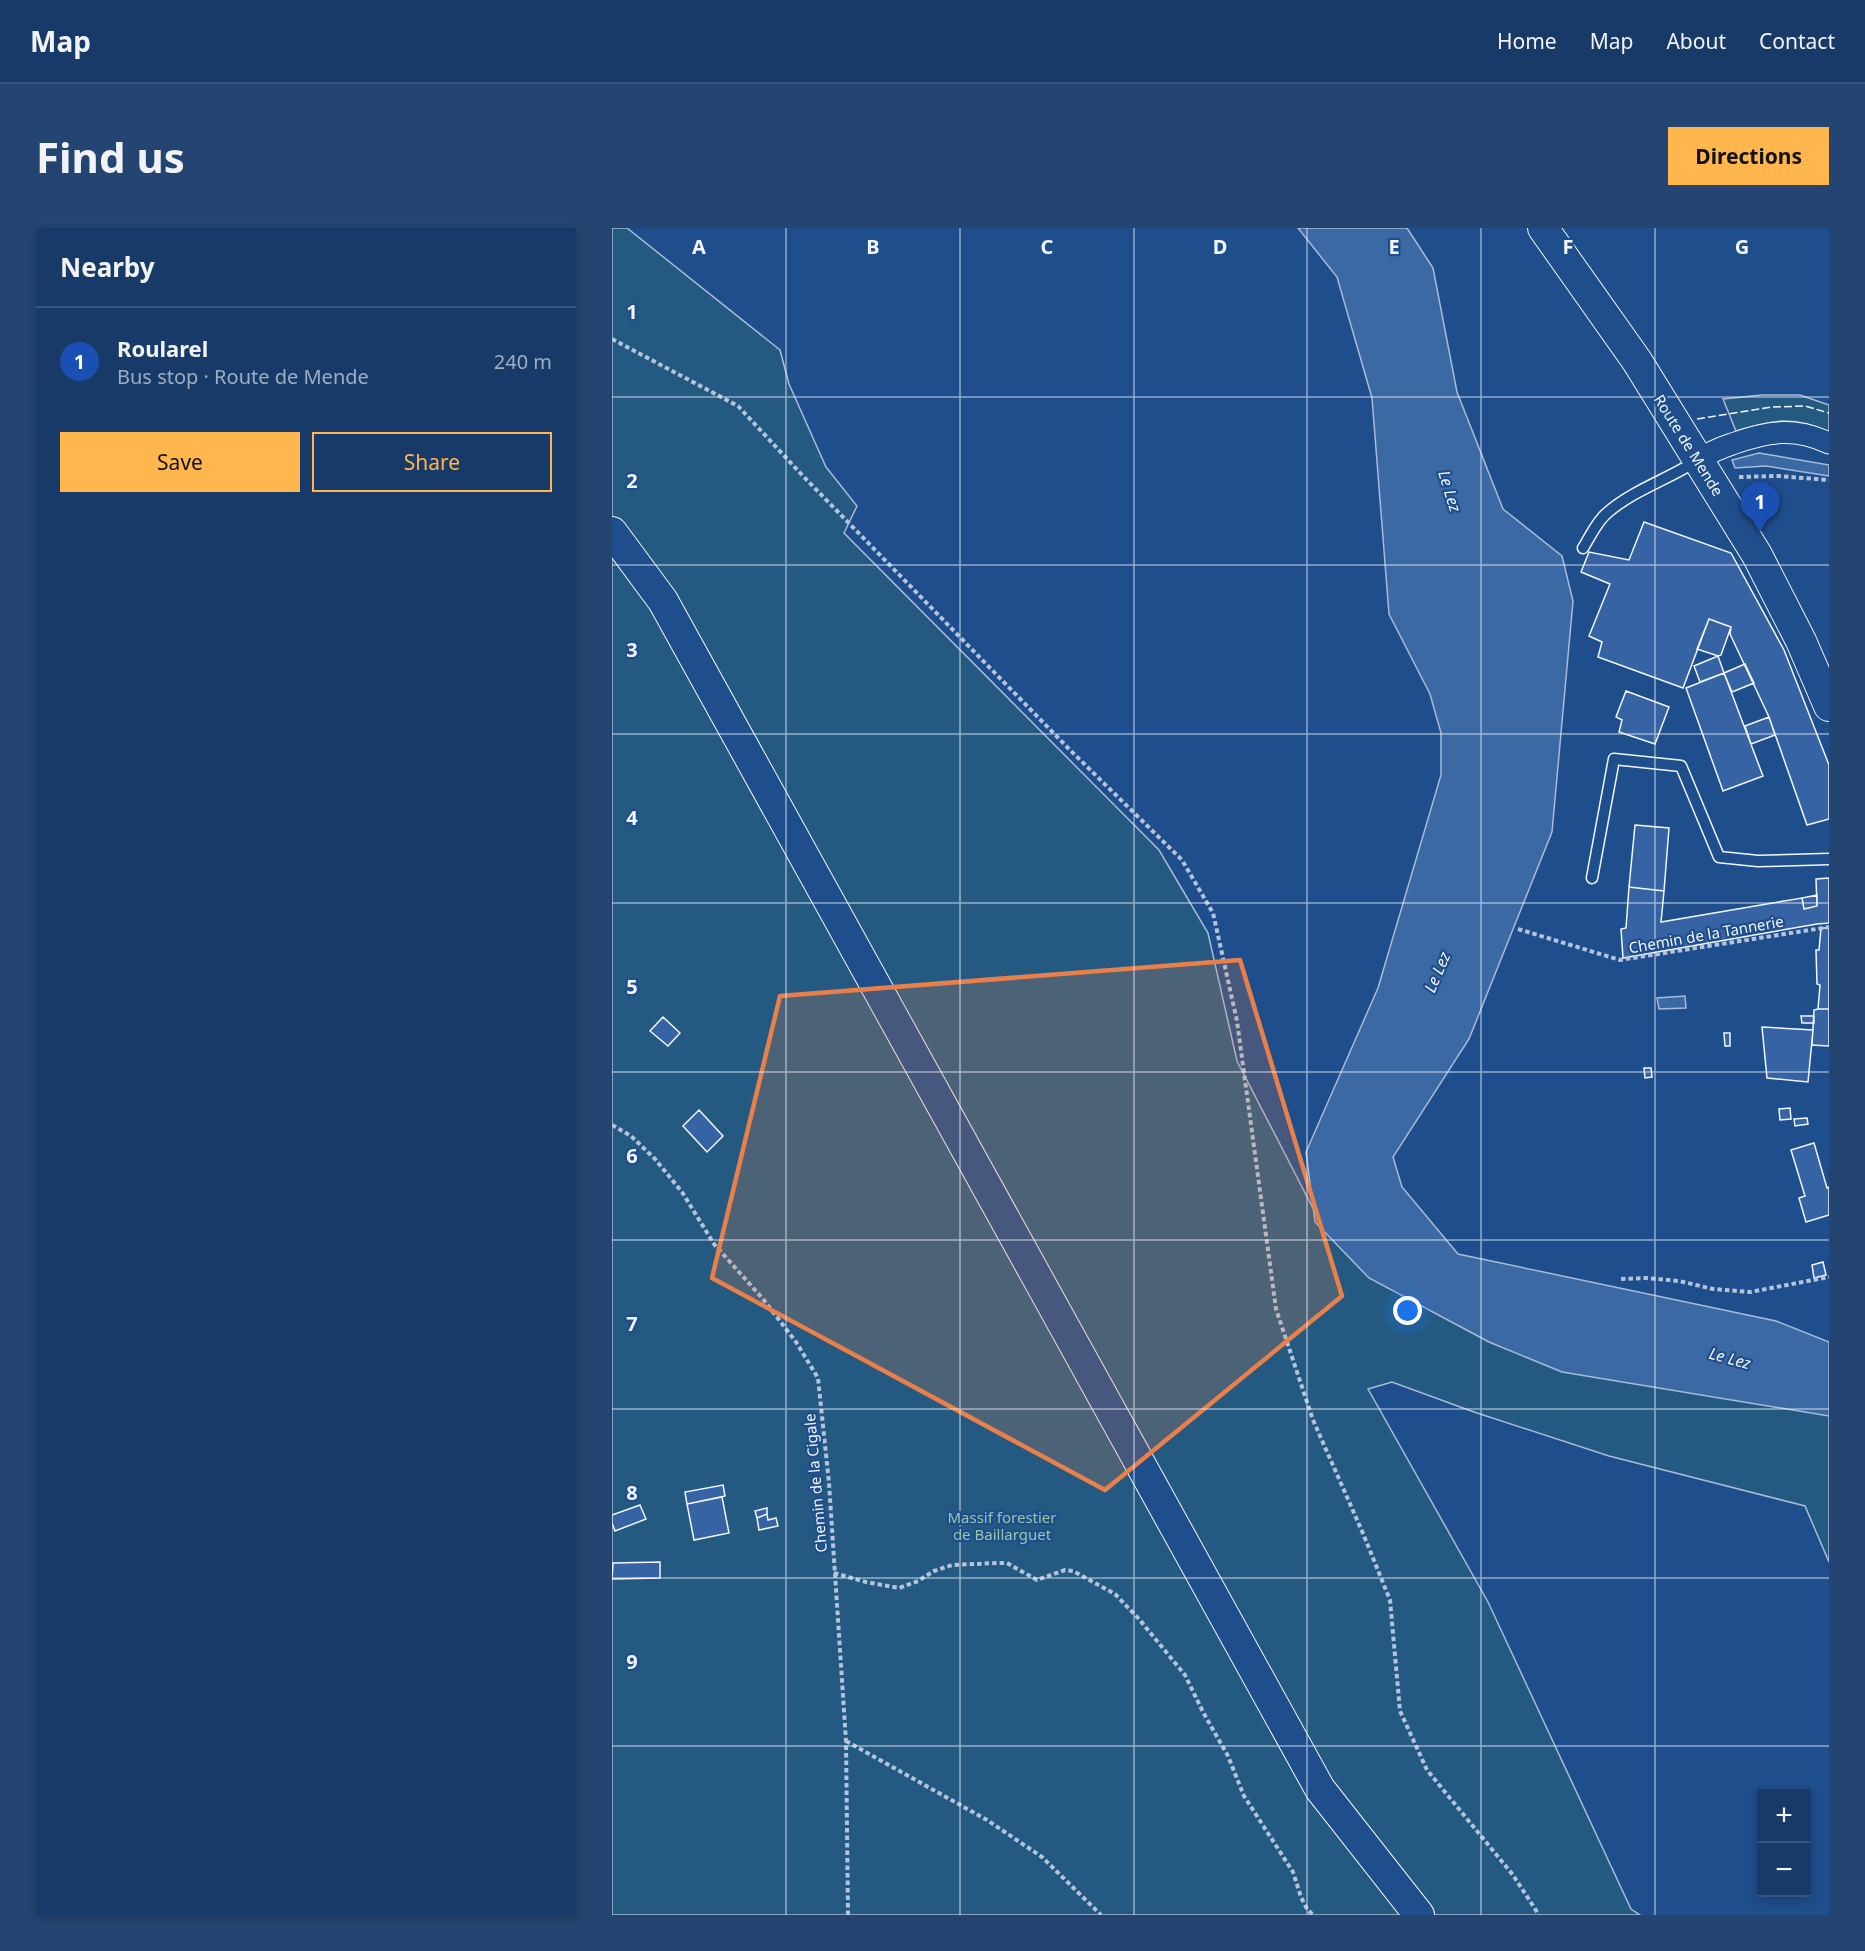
<!DOCTYPE html>
<html lang="en">
<head>
<meta charset="utf-8">
<style>
	body { margin:0; font-family:"Noto Sans",sans-serif; background:#244571; color:#f1f3f6 }
	.controls { position:absolute; right:18px; bottom:18px; display:grid; overflow:hidden; border-radius:0px; box-shadow:0 3px 9px #0003 }
	.controls button { width:54px; height:54px; display:grid; place-items:center; padding:0; border:0; border-bottom:2px solid #36547d; background:#173a69; color:#f1f3f6; font:30px sans-serif }
	.you { position:absolute; left:796px; top:1083px; width:21px; height:21px; margin:-15px; border:4px solid #fff; border-radius:50%; background:#1a73e8; box-shadow:0 0 0 9px #1a73e833 }
	.badge { display:grid; place-items:center; width:39px; height:39px; border-radius:50%; background:#ffb74d; color:#fff; font-size:20px; font-weight:700 }
	.pin { position:absolute; translate:-50% -50px; filter:drop-shadow(0 2px 3px #0008) }
	.pin::after { content:''; position:absolute; top:32px; width:21px; height:18px; background:inherit; clip-path:polygon(0 0,100% 0,50% 100%) }
	.list { margin:0; padding:0; list-style:none }
	h2 { display:flex; justify-content:space-between; align-items:center; height:78px; margin:0; padding:0 24px; font-size:26px }
	h2 small { font-size:20px; font-weight:400; color:#9eadc0 }
	.list li { display:grid; grid-template-columns:39px 1fr auto; gap:18px; align-items:center; box-sizing:border-box; height:108px; padding:0 24px; border-top:2px solid #36547d }
	.list b { display:block; font-size:22px; white-space:nowrap }
	.list p { margin:0; font-size:20px; white-space:nowrap; color:#9eadc0 }
	.list em { font-size:20px; font-style:normal; color:#9eadc0 }
	.actions { display:flex; gap:12px; padding:18px 24px }
	.actions a { flex:1; padding:14px 0; border:2px solid #ffb74d; border-radius:0px; text-align:center; font-size:21px; color:#ffb74d }
	.actions .main { background:#ffb74d; color:#111 }
	.map { position:relative; flex:none; width:1217px; height:1687px; overflow:hidden; border-radius:0px }
	header { display:flex; align-items:center; gap:36px; box-sizing:border-box; height:84px; padding:0 30px; background:#173a69; border-bottom:2px solid #36547d }
	header strong { font-size:28px }
	nav { display:flex; gap:33px; margin-inline-start:auto; font-size:21px }
	.intro { display:flex; align-items:center; justify-content:space-between; box-sizing:border-box; height:144px; padding:0 36px }
	h1 { margin:0; font-size:42px }
	.button { padding:15px 27px; border-radius:0px; background:#ffb74d; color:#111; font-size:21px; font-weight:700 }
	main { display:flex; gap:36px; padding:0 36px }
	aside { flex:1; background:#173a69; border-radius:0px; box-shadow:0 3px 9px #0003 }
	.map>svg:first-child { display:block }
	.green { fill:#245a82; stroke:#a8bbd7; stroke-width:1.5 }
	.water { fill:#3b69a3; stroke:#a8bbd7; stroke-width:1.5 }
	.building { fill:#3563a3; stroke:#f2f6ff; stroke-width:1.5 }
	.lines { fill:none; stroke-linecap:round; stroke-linejoin:round }
	.lane-casing { stroke:#f2f6ff; stroke-width:13 }
	.street-casing { stroke:#f2f6ff; stroke-width:23 }
	.secondary-casing { stroke:#f2f6ff; stroke-width:32 }
	.path { stroke:#b3c4dc; stroke-width:4; stroke-dasharray:4.5 3; stroke-linecap:butt }
	.lane { stroke:#1f4e8c; stroke-width:10 }
	.street { stroke:#1f4e8c; stroke-width:21 }
	.secondary { stroke:#1f4e8c; stroke-width:30 }
	.fence { stroke:#f2f6ff; stroke-width:1.5; stroke-dasharray:8 3; stroke-linecap:butt }
	.marked { fill:#ea8049; fill-opacity:0.2; stroke:#ea8049; stroke-width:4.5; stroke-linejoin:round }
	.grid { fill:none; stroke:#f2f6ff; stroke-width:1.5; stroke-opacity:0.55 }
	.labels { text-anchor:middle; dominant-baseline:central; stroke-width:4.5; stroke-linejoin:round; paint-order:stroke }
	.street-label { font-size:15px; fill:#f2f6ff; stroke:#1f4e8c }
	.park-label { font-size:15px; fill:#97c8a6; stroke:#1f4e8c }
	.water-label { font-size:16px; font-style:italic; fill:#f2f6ff; stroke:#1f4e8c }
	.grid-label { font-size:20px; text-anchor:middle; font-weight:bold; fill:#f2f6ff; stroke:#1f4e8c; stroke-width:4.5; stroke-linejoin:round; paint-order:stroke }
</style>
</head>
<body>
<header>
<strong>Map</strong>
<nav><a>Home</a><a>Map</a><a>About</a><a>Contact</a></nav>
</header>
<div class="intro"><h1>Find us</h1><a class="button">Directions</a></div>
<main>
<aside>
<h2>Nearby<small></small></h2>
<ul class="list">
<li><span class="badge" style="background:#1a4fb4">1</span><div><b>Roularel</b><p>Bus stop · Route de Mende</p></div><em>240 m</em></li>
</ul>
<div class="actions"><a class="main">Save</a><a>Share</a></div>
</aside>
<div class="map">
<svg width="1217" height="1687" viewBox="0 0 1217 1687">
	<rect width="100%" height="100%" fill="#1f4e8c"/>
	<!-- green -->
	<path class="green" d="M0 0H15L168 122 177 156 214 239 245 278 232 305 547 622 596 705 625 833 706 990 1217 1163V1334L1193 1278 997 1228 862 1184 780 1154 756 1161 876 1374 1019 1681 1028 1687H0Z
		M1150 167H1188L1217 177V204C1182 187 1160 192 1124 203L1111 171Z"/>
	<!-- water -->
	<path class="water" d="M686 0H795L821 40 845 164 891 281 950 328 961 373 940 604 857 811 781 929 790 959 846 1026 1164 1093 1217 1114V1188L950 1144 877 1114 757 1050 703 994 694 924 766 760 829 547V505L818 466 777 386 760 170 725 49Z
		M1147 225 1217 237V248L1154 238 1123 240 1120 232Z
		M1073 768 1074 780 1047 781 1045 770Z"/>
	<!-- building -->
	<path class="building" d="M1032 294 1119 325 1172 422 1217 537V591L1195 597 1157 489 1118 406 1119 399 1097 391 1071 460 986 429 990 414 977 408 998 356 969 344 977 324 1017 332Z
		M1097 391 1119 399 1109 427 1106 428 1085 421Z
		M1106 428 1112 445 1088 454 1082 438Z
		M1133 436 1142 455 1120 464 1112 445Z
		M1112 445 1151 548 1111 563 1074 460Z
		M1014 463 1057 479 1043 516 1007 504 1010 492 1004 489Z
		M1157 489 1163 507 1139 516 1133 498Z
		M1023 597 1057 600 1052 663 1017 659Z
		M1217 650V695L1205 696 1011 730 1009 701 1014 700 1017 659 1052 663 1049 694 1190 670 1192 681 1205 678 1204 651Z
		M1205 667V678L1192 681 1190 670Z
		M1209 700H1217V781H1206L1208 757 1205 756 1204 722H1207Z
		M1206 781H1217V818L1200 817 1202 782Z
		M1189 788H1202V795H1190Z
		M51 789 68 805 56 818 38 803Z
		M1150 799 1201 802 1196 854 1155 850Z
		M1112 805H1118V818H1113Z
		M1032 840H1039L1040 849 1033 850Z
		M1178 880 1179 891 1168 892 1167 881Z
		M87 882 111 908 95 924 71 898Z
		M1195 890 1196 896 1183 898 1182 891Z
		M1202 915 1215 960 1217 959V987L1194 994 1187 970 1193 968 1179 922Z
		M1211 1034 1214 1047 1202 1050 1200 1037Z
		M111 1257 113 1268 75 1276 73 1264Z
		M110 1269 117 1305 82 1312 75 1276Z
		M28 1277 34 1291 3 1303 0 1295V1287Z
		M155 1280V1286L145 1290 143 1283Z
		M155 1286 156 1292 164 1290 166 1298 147 1302 145 1290Z
		M48 1334V1350L0 1351 1 1335Z"/>
	<g class="lines">
		<!-- lane casing -->
		<g class="lane-casing">
			<path id="lane" d="M971 320C978 309 985 293 995 285 1021 262 1057 251 1086 232
				M980 650 1002 531 1069 538 1107 629 1146 633 1217 631"/>
		</g>
		<!-- street casing -->
		<g class="street-casing">
			<path id="street" d="M1086 232C1097 225 1108 220 1120 216 1156 203 1182 199 1217 215"/>
		</g>
		<!-- secondary casing -->
		<g class="secondary-casing">
			<path id="secondary" d="M931 0 1025 133 1145 327 1189 413 1217 478
				M0 304 51 373 708 1561 807 1687"/>
		</g>
		<!-- path -->
		<path class="path" d="M0 111 126 178 190 247 456 520 570 632 601 685 625 793 664 1081 701 1192 750 1303 778 1372 788 1483 815 1542 901 1647 927 1687
			M1127 249 1166 248 1217 252
			M906 701 1008 732 1217 699
			M0 897 19 908 43 931 70 964 102 1016 151 1071 184 1114 206 1150 217 1255 234 1513 236 1687
			M1009 1051 1034 1050 1067 1053 1101 1061 1138 1064 1217 1049
			M222 1345 254 1354 287 1360 306 1353 322 1343 340 1337 385 1335H395L425 1352 453 1342 461 1343 503 1366 527 1391 573 1447 591 1484 616 1528 632 1568 681 1644 689 1669 695 1681 701 1687
			M234 1513 375 1592 430 1629 489 1687"/>
		<!-- lane -->
		<use href="#lane" class="lane"/>
		<!-- street -->
		<use href="#street" class="street"/>
		<!-- secondary -->
		<use href="#secondary" class="secondary"/>
		<!-- fence -->
		<path class="fence" d="M1085 191 1160 179 1193 178 1217 185"/>
	</g>
	<!-- marked area -->
	<path class="marked" d="M628 732 730 1068 493 1262 100 1050 168 768Z"/>
	<!-- grid -->
	<path class="grid" d="M174 0V1687M348 0V1687M522 0V1687M695 0V1687M869 0V1687M1043 0V1687M0 169H1217M0 337H1217M0 506H1217M0 675H1217M0 844H1217M0 1012H1217M0 1181H1217M0 1350H1217M0 1518H1217"/>
	<g class="labels">
		<!-- street labels -->
		<g class="street-label">
			<text transform="translate(1077 217) rotate(58)">Route de Mende</text>
			<text transform="translate(1094 706) rotate(-10)">Chemin de la Tannerie</text>
			<text transform="translate(203 1255) rotate(-95)">Chemin de la Cigale</text>
		</g>
		<!-- park labels -->
		<g class="park-label">
			<text x="390" y="1289">Massif forestier<tspan x="390" dy="17">de Baillarguet</tspan></text>
		</g>
		<!-- water labels -->
		<g class="water-label">
			<text transform="translate(838 263) rotate(73)">Le Lez</text>
			<text transform="translate(825 744) rotate(-67)">Le Lez</text>
			<text transform="translate(1118 1130) rotate(15)">Le Lez</text>
		</g>
	</g>
	<g class="grid-label">
		<text x="87" y="26">A</text>
		<text x="261" y="26">B</text>
		<text x="435" y="26">C</text>
		<text x="608" y="26">D</text>
		<text x="782" y="26">E</text>
		<text x="956" y="26">F</text>
		<text x="1130" y="26">G</text>
		<text x="20" y="91">1</text>
		<text x="20" y="260">2</text>
		<text x="20" y="429">3</text>
		<text x="20" y="597">4</text>
		<text x="20" y="766">5</text>
		<text x="20" y="935">6</text>
		<text x="20" y="1103">7</text>
		<text x="20" y="1272">8</text>
		<text x="20" y="1441">9</text>
	</g>
</svg>
<div class="controls">
<button>+</button>
<button>−</button>
</div>
<div class="you"></div>
<div class="pin badge" style="left:1148px;top:304px;background:#1a4fb4">1</div>
</div>
</main>
</body>
</html>
